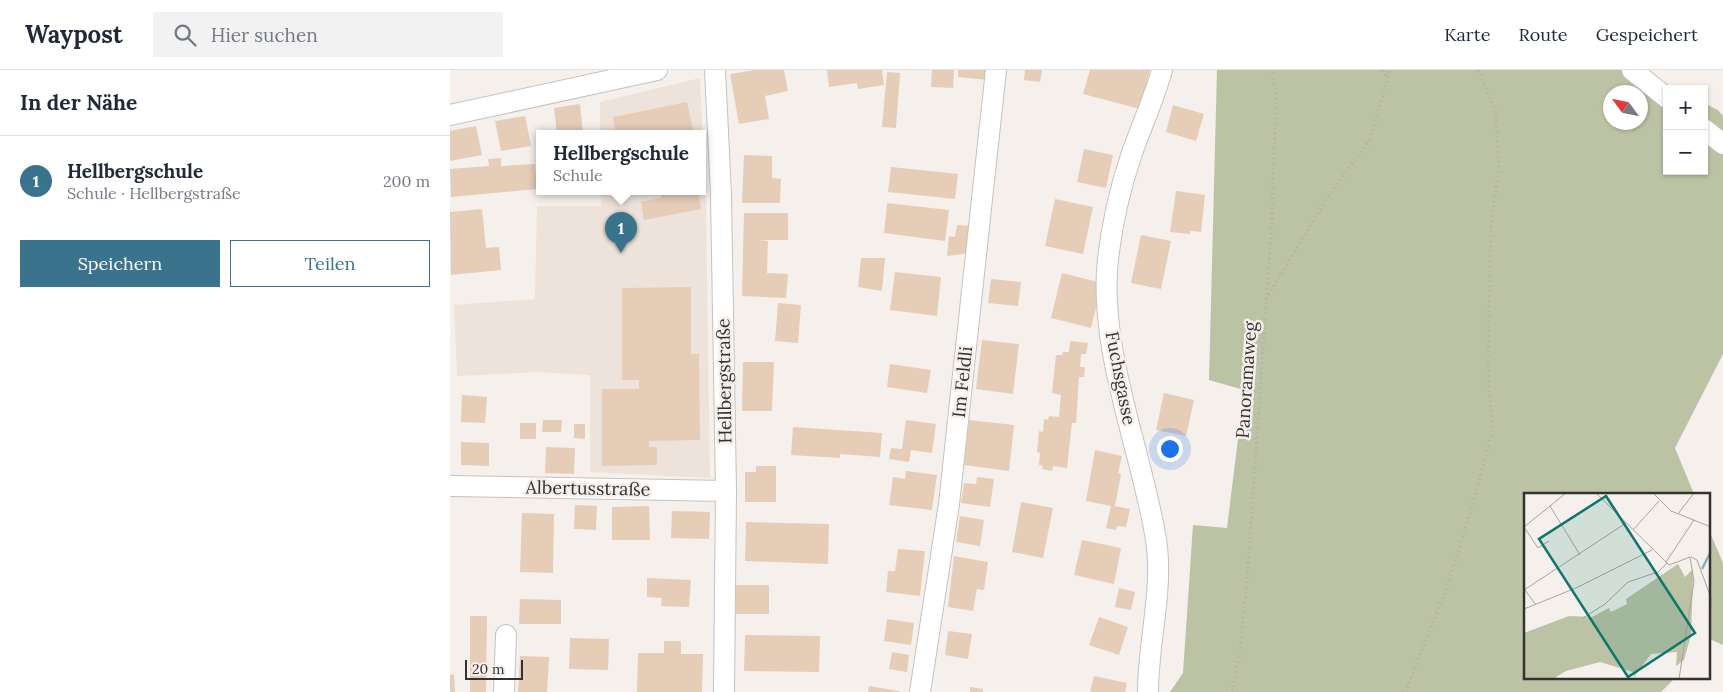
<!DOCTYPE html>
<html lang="de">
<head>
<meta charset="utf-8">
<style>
	body { margin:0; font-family:Lora,serif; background:#f2f2f3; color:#1f2937 }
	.controls { position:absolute; right:15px; top:15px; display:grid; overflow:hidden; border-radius:0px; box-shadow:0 1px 4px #0004 }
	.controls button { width:45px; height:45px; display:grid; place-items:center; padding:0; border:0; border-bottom:1px solid #e0e1e3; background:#fff; color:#1f2937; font:25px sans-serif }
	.compass { position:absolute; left:1153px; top:15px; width:45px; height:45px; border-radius:50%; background:#fff; box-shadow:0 1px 4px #0004; rotate:303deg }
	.scale { position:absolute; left:15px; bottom:12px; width:58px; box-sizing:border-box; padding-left:5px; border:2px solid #343231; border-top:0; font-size:14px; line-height:18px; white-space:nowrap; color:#343231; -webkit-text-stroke:4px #f5f0ec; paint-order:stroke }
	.you { position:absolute; left:719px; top:378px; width:18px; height:18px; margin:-12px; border:4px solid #fff; border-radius:50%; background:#1a73e8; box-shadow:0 0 0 8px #1a73e833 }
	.badge { display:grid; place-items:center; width:32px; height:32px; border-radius:50%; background:#39748c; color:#fff; font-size:16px; font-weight:700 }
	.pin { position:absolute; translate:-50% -41px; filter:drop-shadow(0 1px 2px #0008) }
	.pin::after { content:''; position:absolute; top:26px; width:18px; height:15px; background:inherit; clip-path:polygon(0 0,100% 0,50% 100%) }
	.popup { position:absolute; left:86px; top:60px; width:170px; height:65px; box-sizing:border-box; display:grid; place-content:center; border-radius:0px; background:#fff; filter:drop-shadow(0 1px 4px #0005); font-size:16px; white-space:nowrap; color:#747a83 }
	.popup b { font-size:19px; color:#1f2937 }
	.popup::after { content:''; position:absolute; left:50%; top:100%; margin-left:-10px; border:10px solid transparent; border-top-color:#fff }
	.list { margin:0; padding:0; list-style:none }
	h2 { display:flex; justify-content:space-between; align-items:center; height:65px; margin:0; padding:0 20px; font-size:21px }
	h2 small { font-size:16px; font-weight:400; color:#747a83 }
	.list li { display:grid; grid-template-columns:32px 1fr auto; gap:15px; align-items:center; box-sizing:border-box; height:90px; padding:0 20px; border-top:1px solid #e0e1e3 }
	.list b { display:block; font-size:19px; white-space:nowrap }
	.list p { margin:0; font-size:16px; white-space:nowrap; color:#747a83 }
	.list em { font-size:16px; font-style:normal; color:#747a83 }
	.actions { display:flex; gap:10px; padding:15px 20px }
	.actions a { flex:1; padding:11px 0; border:1px solid #39748c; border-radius:0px; text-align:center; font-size:18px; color:#39748c }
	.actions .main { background:#39748c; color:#fff }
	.icon { flex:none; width:28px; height:28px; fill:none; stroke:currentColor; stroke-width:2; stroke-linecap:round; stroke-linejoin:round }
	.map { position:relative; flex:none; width:1273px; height:622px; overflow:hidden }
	header { display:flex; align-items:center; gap:30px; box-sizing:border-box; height:70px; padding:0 25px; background:#fff; border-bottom:1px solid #e0e1e3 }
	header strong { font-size:24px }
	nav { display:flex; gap:28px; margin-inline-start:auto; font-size:18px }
	.search { width:350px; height:45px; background:#f2f2f3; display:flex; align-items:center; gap:12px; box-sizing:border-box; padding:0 18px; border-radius:0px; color:#747a83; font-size:19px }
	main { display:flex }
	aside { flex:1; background:#fff }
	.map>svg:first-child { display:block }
	.built { fill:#eee3da }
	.forest { fill:#bcc2a4; fill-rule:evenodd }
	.building { fill:#e6cdb8 }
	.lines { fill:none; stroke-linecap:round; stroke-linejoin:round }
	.street-casing { stroke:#c7c2bf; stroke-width:22 }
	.path { stroke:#b1adaa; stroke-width:3; stroke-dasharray:1 4; stroke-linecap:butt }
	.street { stroke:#fff; stroke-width:20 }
	.labels { text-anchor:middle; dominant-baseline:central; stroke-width:5; stroke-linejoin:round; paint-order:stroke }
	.street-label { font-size:18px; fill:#343231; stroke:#f5f0ec }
	.inset-river { fill:none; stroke:#8dadbb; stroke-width:2.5 }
	.inset-road { fill:none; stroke:#a8a4a1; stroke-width:1 }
	.view { fill:#0f766e; fill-opacity:0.15; stroke:#0f766e; stroke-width:2.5 }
	.inset-edge { fill:none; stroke:#343231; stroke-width:2.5 }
</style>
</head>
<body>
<header>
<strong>Waypost</strong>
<div class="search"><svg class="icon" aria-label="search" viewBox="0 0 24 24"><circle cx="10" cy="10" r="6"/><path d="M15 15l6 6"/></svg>Hier suchen</div>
<nav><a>Karte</a><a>Route</a><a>Gespeichert</a></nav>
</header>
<main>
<aside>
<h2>In der Nähe<small></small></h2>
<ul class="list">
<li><span class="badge">1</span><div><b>Hellbergschule</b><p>Schule · Hellbergstraße</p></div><em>200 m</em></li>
</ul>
<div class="actions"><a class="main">Speichern</a><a>Teilen</a></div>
</aside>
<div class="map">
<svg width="1273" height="622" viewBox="0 0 1273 622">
	<rect width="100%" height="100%" fill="#f5f0ec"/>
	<!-- built -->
	<path class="built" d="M250 8 256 136 260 408 140 402V305L88 302 7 306 4 235 85 229 87 136H151V122H252V64H150V32Z"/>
	<!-- forest -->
	<path class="forest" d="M767 0H1187L1225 19H1217V101H1254V33L1268 40 1273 46V284L1225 378 1244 424H1076V608H1225L1211 622H720L733 603 743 455 777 458 794 320 759 310ZM1160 22H1190V52H1160Z
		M1259 460 1273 493V575L1262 570 1259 573Z"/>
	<!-- building -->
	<path class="building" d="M305 0H334L338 21 315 26 319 49 289 54 280 4Z
		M377 0H432L434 15 408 19 407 13 379 17Z
		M482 0H504L503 18 481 17Z
		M508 0H539L538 10 508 7Z
		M575 0H592L590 12 574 10Z
		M640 0H700L690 39 633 24Z
		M437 2 450 3 446 58 432 57Z
		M237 32 244 64H166L163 47Z
		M130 34 133 64H107L104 38Z
		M723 35 754 44 746 71 716 62Z
		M75 46 81 76 51 81 45 51Z
		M26 56 32 85 0 91V61Z
		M634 79 663 85 656 118 627 112Z
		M294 85 322 86V108L331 109 330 133H292Z
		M51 88V96L85 94 87 119 1 127 0 99 39 96 38 89Z
		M441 97 508 104 505 129 438 122Z
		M726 121 755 125 751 162 740 161V164L720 162Z
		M210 122H228V124L248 122 251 139 194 150 191 132 211 128Z
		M605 129 643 137 633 184 595 176Z
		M437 133 499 140 495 171 434 163Z
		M32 139 36 178 49 177 51 200 1 205 0 142Z
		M294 143H338V170H309L318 171 317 203 338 204 336 228 292 226Z
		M507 155 522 156 519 183 497 186 499 166 505 167Z
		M691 165 721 171 711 219 681 213Z
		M411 188H435L432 221 408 217Z
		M445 202 491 207 487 246 440 240Z
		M612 203 652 213 641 258 601 248Z
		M541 209 571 212 568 236 538 233Z
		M241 217V284H249L250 370 199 371V377H207V395L152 396V319H189V310H172V218Z
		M328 233 351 235 348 273 325 271Z
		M532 270 569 274 563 324 526 319Z
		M620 271 638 273 636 284H631L630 297H635L634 307H629L626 353H622L617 398 603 396 602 401 592 399 593 396 589 395 590 383 587 382 589 361 593 362 594 349 598 350 599 346 609 347 611 325 602 323 606 285H612L613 282H619Z
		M293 292H324L322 341H292Z
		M440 294 481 300 477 323 437 317Z
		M714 323 744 330 736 366 706 360Z
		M12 325 37 327 35 353 11 352Z
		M93 350H112L111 362H92Z
		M456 350 486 354 482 383 461 380 459 392 439 389 441 378 452 379Z
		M519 350 564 355 559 401 514 395Z
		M70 353H86V369H70Z
		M124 354H135V369L124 368Z
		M343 357 432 363 430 387 390 384V388L341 385Z
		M11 372 39 373V396L11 395Z
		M96 377 125 378 124 404 95 403Z
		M645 380 672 386 668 403 671 404 665 436 680 439 676 457 667 456 666 460 656 458 661 436 636 431Z
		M306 396H326V432H295V402H306Z
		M456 401 487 405 482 440 439 435 443 407 455 409Z
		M527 407 544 409 540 437 511 433 514 413 526 414Z
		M571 432 603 438 593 488 562 482Z
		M125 435 147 436 146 460 124 459Z
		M199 436 200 470H162V437Z
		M222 441 260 442 259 469 221 468Z
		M72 443 104 444 103 503 70 502Z
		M510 446 534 450 530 476 506 472Z
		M296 452 379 454 378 494 295 491Z
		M632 470 671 478 664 514 624 505Z
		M448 479 475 481 470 526 436 522 438 501H445Z
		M504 486 538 492 534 520 527 519 523 541 498 537Z
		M197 508 241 510 239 537 211 536 212 528 197 527Z
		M286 515H319V544H286Z
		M669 518 685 522 681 540 665 537Z
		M70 529 111 530V554H69Z
		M20 546H37L36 622H20Z
		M649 547 678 557 669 585 639 575Z
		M437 549 464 553 461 575 434 571Z
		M498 561 522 564 518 589 495 585Z
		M295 565 370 566 369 602 294 601Z
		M120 568 159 569 158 600 119 599Z
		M214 571H231V584H253L252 622H187L188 583H214Z
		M442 582 459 585 457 602 439 599Z
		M70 586 99 587 97 622H68Z
		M4 604 5 622H0V605Z
		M644 606 677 613 675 622H640Z
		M419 616 449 621V622H418Z
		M520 617 533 619V622H520Z"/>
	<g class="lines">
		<!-- street casing -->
		<g class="street-casing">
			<path id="street" d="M265 0 271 124 276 421 274 622
				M1182 0 1217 28
				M0 45 207 0
				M1254 59 1273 74
				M0 416 276 421
				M54 622 56 565
				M470 622 499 434 546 0
				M698 622C698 570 715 515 705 464 690 377 648 277 658 189 662 153 670 119 681 86 691 57 704 29 712 0"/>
		</g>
		<!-- path -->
		<path class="path" d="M933 0 938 8 939 0
			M816 229 877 128 919 71 938 8
			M782 622 790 582 797 511 822 148 826 25 822 0
			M955 622 995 522 1021 441 1042 362 1038 295 1041 154 1049 99 1046 42 1028 0"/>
		<!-- street -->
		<use href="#street" class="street"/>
	</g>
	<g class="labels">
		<!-- street labels -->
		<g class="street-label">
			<text transform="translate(671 308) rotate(79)">Fuchsgasse</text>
			<text transform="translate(796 310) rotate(-86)">Panoramaweg</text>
			<text transform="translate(274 311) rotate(-91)">Hellbergstraße</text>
			<text transform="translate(512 312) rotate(-84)">Im Feldli</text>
			<text transform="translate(138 418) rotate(1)">Albertusstraße</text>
		</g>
	</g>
	<!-- overview -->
	<g transform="translate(1074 423)">
		<rect width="186" height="186" fill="#f5f0ec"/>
		<path d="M154 71 161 84 168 77 169 86 167 142 160 167 152 173 153 159 139 160 127 161 110 184 109 179 76 169 42 178 29 186H0V140L45 123 68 124 85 115 87 119 103 111 102 106Z" fill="#bcc2a4"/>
		<path class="inset-river" d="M178 76 187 58"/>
		<path class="inset-road" d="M72 0 145 72 166 64M129 0 147 18 187 34M26 13 56 62M154 21 170 0M0 34 14 55 25 48M0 34 42 0M109 37 135 8M167 64 173 67 187 105V117M142 69 170 27M0 97 102 30M1 97 12 112M0 116 52 95 128 57M59 125 81 111 104 89 134 79 143 70M155 186 170 88 166 64"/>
		<path class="view" d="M82 3 171 140 104 184 15 46Z"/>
		<rect width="186" height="186" class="inset-edge"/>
	</g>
</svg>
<div class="controls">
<button>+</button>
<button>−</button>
</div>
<svg class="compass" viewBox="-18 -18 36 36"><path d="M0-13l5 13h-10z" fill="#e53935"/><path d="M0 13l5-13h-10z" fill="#747a83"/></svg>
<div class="scale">20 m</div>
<div class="you"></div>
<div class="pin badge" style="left:171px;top:183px">1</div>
<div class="popup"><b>Hellbergschule</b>Schule</div>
</div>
</main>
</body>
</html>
